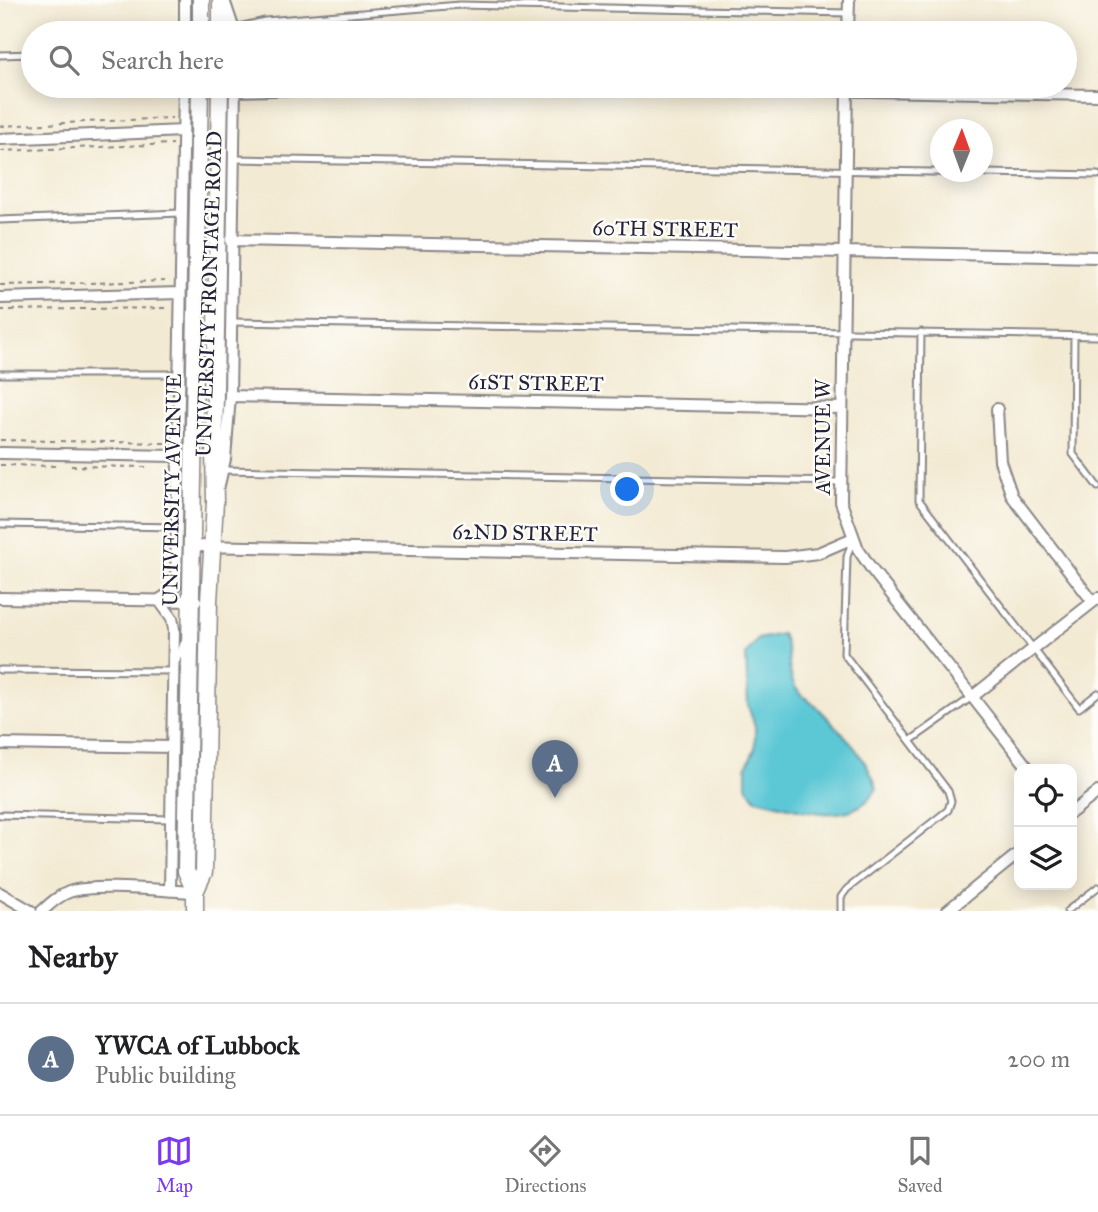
<!DOCTYPE html>
<html lang="en">
<head>
<meta charset="utf-8">
<style>
	body { margin:0; font-family:"IM FELL Great Primer",serif; background:#f2f2f2; color:#202124 }
	.controls { position:absolute; right:21px; bottom:21px; display:grid; overflow:hidden; border-radius:14px; box-shadow:0 4px 18px #0003 }
	.controls button { width:63px; height:63px; display:grid; place-items:center; padding:0; border:0; border-bottom:2px solid #e0e0e0; background:#fff; color:#202124; font:35px sans-serif }
	.compass { position:absolute; left:930px; top:119px; width:63px; height:63px; border-radius:50%; background:#fff; box-shadow:0 4px 18px #0003; rotate:1deg }
	.you { position:absolute; left:628px; top:490px; width:24px; height:24px; margin:-18px; border:5px solid #fff; border-radius:50%; background:#1a73e8; box-shadow:0 0 0 10px #1a73e833 }
	.badge { display:grid; place-items:center; width:46px; height:46px; border-radius:50%; background:#7c3aed; color:#fff; font-size:23px; font-weight:700 }
	.pin { position:absolute; translate:-50% -58px; filter:drop-shadow(0 2px 4px #0008) }
	.pin::after { content:''; position:absolute; top:37px; width:24px; height:21px; background:inherit; clip-path:polygon(0 0,100% 0,50% 100%) }
	.list { margin:0; padding:0; list-style:none }
	h2 { display:flex; justify-content:space-between; align-items:center; height:91px; margin:0; padding:0 28px; font-size:30px }
	h2 small { font-size:23px; font-weight:400; color:#757577 }
	.list li { display:grid; grid-template-columns:46px 1fr auto; gap:21px; align-items:center; box-sizing:border-box; height:112px; padding:0 28px; border-top:2px solid #e0e0e0 }
	.list b { display:block; font-size:26px; white-space:nowrap }
	.list p { margin:0; font-size:23px; white-space:nowrap; color:#757577 }
	.list em { font-size:23px; font-style:normal; color:#757577 }
	.icon { flex:none; width:38px; height:38px; fill:none; stroke:currentColor; stroke-width:2; stroke-linecap:round; stroke-linejoin:round }
	.map { position:relative; flex:none; width:1098px; height:911px; overflow:hidden }
	.search { position:absolute; background:#fff; box-shadow:0 4px 18px #0003; left:21px; right:21px; top:21px; height:77px; display:flex; align-items:center; gap:18px; box-sizing:border-box; padding:0 24px; border-radius:38px; color:#757577; font-size:26px }
	.sheet { height:203px; background:#fff }
	nav { display:flex; justify-content:space-around; align-items:center; box-sizing:border-box; height:98px; border-top:2px solid #e0e0e0; background:#fff; font-size:19px; color:#757577 }
	nav a { display:grid; justify-items:center; gap:4px }
	nav .on { color:#7c3aed }
	.map>svg:first-child { display:block }
	.water { fill:#5bc7d5; stroke:#3e7488; stroke-width:2 }
	.lines { fill:none; stroke-linecap:round; stroke-linejoin:round }
	.lane-casing { stroke:#8a8687; stroke-width:9 }
	.street-casing { stroke:#8a8687; stroke-width:14 }
	.secondary-casing { stroke:#8a8687; stroke-width:19 }
	.path { stroke:#8a8687; stroke-width:2; stroke-dasharray:5 5; stroke-linecap:butt }
	.lane { stroke:#fff; stroke-width:5 }
	.street { stroke:#fff; stroke-width:10 }
	.secondary { stroke:#fff; stroke-width:16 }
	.labels { text-anchor:middle; dominant-baseline:central; stroke-width:5; stroke-linejoin:round; paint-order:stroke }
	.street-label { font-size:21px; fill:#22223b; stroke:#fdfcf7 }
</style>
</head>
<body>
<div class="map">
<svg width="1098" height="911" viewBox="0 0 1098 911">
	<rect width="100%" height="100%" fill="#fdfcf7"/>
	<filter id="ink" filterUnits="userSpaceOnUse"><feTurbulence type="fractalNoise" baseFrequency=".0143" numOctaves="2"/><feDisplacementMap in="SourceGraphic" scale="14" xChannelSelector="R" yChannelSelector="G"/><feConvolveMatrix kernelMatrix="1 2 1 2 8 2 1 2 1" color-interpolation-filters="sRGB"/></filter>
	<filter id="wash" filterUnits="userSpaceOnUse"><feTurbulence type="fractalNoise" baseFrequency=".00686" numOctaves="4" result="noise"/><feDisplacementMap in="SourceGraphic" scale="28" xChannelSelector="R" yChannelSelector="G"/><feGaussianBlur stdDeviation="1.57" result="paint"/><feColorMatrix in="noise" values="0 0 0 0 0 0 0 0 0 0 0 0 0 0 0 0 0 1.4 0 .05"/><feComposite in="paint" operator="in"/></filter>
	<g filter="url(#wash)">
		<rect width="100%" height="100%" fill="#f3ead3"/>
		<!-- water -->
		<path class="water" d="M782 634C791 651 786 670 795 687 800 696 812 702 819 709 843 733 866 756 877 788 852 832 796 807 756 799L746 785V768L755 748V726L748 706 746 654 758 639Z"/>
	</g>
	<g filter="url(#ink)">
		<g class="lines">
			<!-- lane casing -->
			<g class="lane-casing">
				<path id="lane" d="M234 28 265 21 460 5 848 13
					M0 55 33 54
					M233 159 1098 175
					M0 220 181 213
					M231 322 1098 336
					M921 332 919 500 1079 708 1098 693
					M1074 335 1073 454 1098 487
					M0 374H179
					M222 470 840 482
					M0 524 177 527
					M177 661 184 641
					M0 670 174 671
					M910 741 972 697
					M0 815 171 819
					M841 911V897L847 889 948 810 951 801 948 791 844 654 847 557 852 541
					M1067 911 1098 887"/>
			</g>
			<!-- street casing -->
			<g class="street-casing">
				<path id="street" d="M224 0 235 33
					M185 33V0
					M848 33 849 0
					M577 86 1098 95
					M847 86 841 502 858 549 873 571 1029 769
					M235 91 408 86
					M0 139 183 131
					M231 240 1098 257
					M0 298 180 293
					M230 396 841 408
					M997 409 1000 461 1012 496 1093 602
					M0 453 178 456
					M219 485 225 459 230 396 235 86
					M192 546 785 557 818 553 853 538
					M0 598 196 601
					M972 697 1098 598
					M0 744 172 747
					M1072 812 1098 792
					M170 891 174 629 172 618 159 600 170 593 176 584 184 86
					M0 893 31 911
					M42 911C51 903 58 896 69 892 95 883 165 891 195 892
					M947 911 1019 853"/>
			</g>
			<!-- secondary casing -->
			<g class="secondary-casing">
				<path id="secondary" d="M201 33V0
					M221 33V0
					M195 892 186 871 200 86
					M195 911V892L204 872 209 601 215 502 214 451 220 86"/>
			</g>
			<!-- path -->
			<path class="path" d="M0 126 172 118
				M0 151 173 144
				M0 285 170 281
				M0 310 170 308
				M0 440 166 443
				M0 465 58 466
				M71 466 146 467"/>
			<!-- lane -->
			<use href="#lane" class="lane"/>
			<!-- street -->
			<use href="#street" class="street"/>
			<!-- secondary -->
			<use href="#secondary" class="secondary"/>
		</g>
	</g>
	<g class="labels">
		<!-- street labels -->
		<g class="street-label">
			<text transform="translate(665 229) rotate(1)">60TH STREET</text>
			<text transform="translate(209 294) rotate(-88)">UNIVERSITY FRONTAGE ROAD</text>
			<text transform="translate(536 383) rotate(1)">61ST STREET</text>
			<text transform="translate(823 437) rotate(-90)">AVENUE W</text>
			<text transform="translate(172 490) rotate(-89)">UNIVERSITY AVENUE</text>
			<text transform="translate(525 533) rotate(1)">62ND STREET</text>
		</g>
	</g>
</svg>
<div class="controls">
<button><svg class="icon" aria-label="locate" viewBox="0 0 24 24"><circle cx="12" cy="12" r="6"/><path d="M12 2v4M12 18v4M2 12h4M18 12h4"/></svg></button>
<button><svg class="icon" aria-label="layers" viewBox="0 0 24 24"><path d="M12 4l9 5-9 5-9-5zM3 14l9 5 9-5"/></svg></button>
</div>
<svg class="compass" viewBox="-18 -18 36 36"><path d="M0-13l5 13h-10z" fill="#e53935"/><path d="M0 13l5-13h-10z" fill="#757577"/></svg>
<div class="you"></div>
<div class="pin badge" style="left:555px;top:798px;background:#5c6f8a">A</div>
<div class="search"><svg class="icon" aria-label="search" viewBox="0 0 24 24"><circle cx="10" cy="10" r="6"/><path d="M15 15l6 6"/></svg>Search here</div>
</div>
<section class="sheet">
<h2>Nearby<small></small></h2>
<ul class="list">
<li><span class="badge" style="background:#5c6f8a">A</span><div><b>YWCA of Lubbock</b><p>Public building</p></div><em>200 m</em></li>
</ul>
</section>
<nav>
<a class="on"><svg class="icon" aria-label="map" viewBox="0 0 24 24"><path d="M3 6l6-2 6 2 6-2v14l-6 2-6-2-6 2zM9 4v14M15 6v14"/></svg>Map</a>
<a><svg class="icon" aria-label="directions" viewBox="0 0 24 24"><path d="M12 3l9 9-9 9-9-9zM9 14v-3h6M13 9l2 2-2 2"/></svg>Directions</a>
<a><svg class="icon" aria-label="saved" viewBox="0 0 24 24"><path d="M7 4h10v16l-5-4-5 4z"/></svg>Saved</a>
</nav>
</body>
</html>
